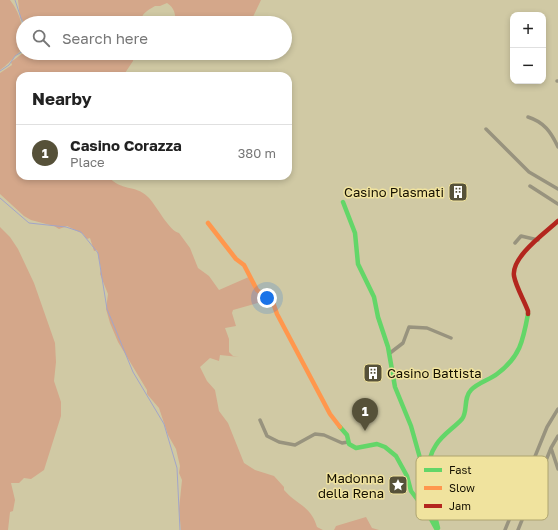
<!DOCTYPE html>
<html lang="en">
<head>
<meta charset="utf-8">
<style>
	body { margin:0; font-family:"Golos Text",sans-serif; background:#f6f6f6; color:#222 }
	.controls { position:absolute; right:12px; top:12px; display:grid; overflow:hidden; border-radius:8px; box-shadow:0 2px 6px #0003 }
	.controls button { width:36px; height:36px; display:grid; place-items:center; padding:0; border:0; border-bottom:1px solid #e0e0e0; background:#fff; color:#222; font:20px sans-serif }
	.you { position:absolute; left:267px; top:298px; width:14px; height:14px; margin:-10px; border:3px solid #fff; border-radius:50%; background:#1a73e8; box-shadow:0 0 0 6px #1a73e833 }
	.badge { display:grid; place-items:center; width:26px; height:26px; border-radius:50%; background:#565139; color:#fff; font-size:13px; font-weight:700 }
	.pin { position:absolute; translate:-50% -33px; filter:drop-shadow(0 1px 2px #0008) }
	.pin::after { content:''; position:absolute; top:21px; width:14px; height:12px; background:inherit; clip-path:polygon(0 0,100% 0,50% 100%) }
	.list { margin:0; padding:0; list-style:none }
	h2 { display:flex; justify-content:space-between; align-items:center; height:52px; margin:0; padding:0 16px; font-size:17px }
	h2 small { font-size:13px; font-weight:400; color:#767676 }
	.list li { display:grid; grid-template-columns:26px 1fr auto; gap:12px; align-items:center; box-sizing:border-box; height:56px; padding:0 16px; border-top:1px solid #e0e0e0 }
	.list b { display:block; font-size:15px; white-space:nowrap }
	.list p { margin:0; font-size:13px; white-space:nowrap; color:#767676 }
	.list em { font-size:13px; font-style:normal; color:#767676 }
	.icon { flex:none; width:22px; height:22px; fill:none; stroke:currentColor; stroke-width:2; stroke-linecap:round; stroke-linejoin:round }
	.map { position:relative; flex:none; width:558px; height:530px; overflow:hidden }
	.search { position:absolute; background:#fff; box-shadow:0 2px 6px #0003; left:16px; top:16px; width:276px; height:44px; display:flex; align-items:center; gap:10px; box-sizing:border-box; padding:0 14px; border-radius:22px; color:#767676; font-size:15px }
	.panel { position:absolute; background:#fff; box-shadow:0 2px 6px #0003; left:16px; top:72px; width:276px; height:108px; border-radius:12px }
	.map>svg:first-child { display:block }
	.forest { fill:#d4a78a }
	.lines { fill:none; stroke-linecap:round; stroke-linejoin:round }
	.stream { stroke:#a2a5c9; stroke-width:1 }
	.street { stroke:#98937e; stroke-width:3.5 }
	.fast { stroke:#63d668; stroke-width:4.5 }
	.slow { stroke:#ff974d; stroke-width:4.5 }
	.jam { stroke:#b3261e; stroke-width:4.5 }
	.labels { text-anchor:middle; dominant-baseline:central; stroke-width:3; stroke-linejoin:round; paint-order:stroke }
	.poi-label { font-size:13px; fill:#151000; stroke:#f0e39e; text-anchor:end }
	.key { fill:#f0e39e; stroke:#aea46f; stroke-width:1 }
	.key-label { font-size:11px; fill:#151000 }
</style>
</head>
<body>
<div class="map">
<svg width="558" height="530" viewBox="0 0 558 530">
	<rect width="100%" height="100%" fill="#d0c9a4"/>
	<!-- forest -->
	<path class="forest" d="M0 0H10C22 16 23 28 23 47 21 51 4 68 0 70Z
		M18 0H261L250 23H176C175 14 175 8 167 3L160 6H155C147 11 141 13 141 23H25L20 18Z
		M23 53H134L133 61 123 76H20V176H108C121 192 135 184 148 197 157 206 169 231 179 233L190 248 198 268 209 276 219 290 251 276 258 291 265 293 264 300 261 302 233 310 232 313 236 326 225 328 229 339V352L233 356 239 357 220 355 219 361 210 358 200 367 207 381 215 390 219 411 228 423 244 463 255 470 274 476 284 487V490C297 505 311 506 317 527L323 530H181L179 509 182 480 179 473 180 466 176 449 168 435 159 408 147 394V390L118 342 110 323 106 309 108 294 100 274 101 269 97 250 94 251 90 238 87 239 83 234 67 226 59 229 54 226 31 220 24 216 0 194V73L12 65 11 62Z
		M0 227 10 237 18 249 34 283 55 343 56 362 54 381 61 402V416L44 470 31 479 24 478 19 483H11L15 500 13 511 10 512 8 530H0Z
		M366 517 372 528 379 530H334L336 526Z"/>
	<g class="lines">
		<!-- stream -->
		<path class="stream" d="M15 0 23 24
			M0 71 9 65 15 56 23 51
			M0 198 29 223 66 227 81 232 98 253 107 309 133 372 164 424 177 468 180 530"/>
		<!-- street -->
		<path class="street" d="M557 81H558
			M528 117C544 122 551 132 558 147
			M486 129 529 172 558 189
			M530 186 558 204
			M515 243 521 236 538 240
			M390 353 403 343 409 327 427 328 451 338
			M260 420 267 436 279 442 295 445 315 434 324 435 342 443 348 442
			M551 448 558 469
			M525 478 535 488
			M515 505 525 512
			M505 530 547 427 558 409
			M518 530 551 448 558 436"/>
		<!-- fast -->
		<path class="fast" d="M343 202 355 233 358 264 374 297 378 317 388 347 395 387 411 426 427 483
			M340 427 347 435 349 444 356 448 377 444 385 447 396 456 407 476 411 491 427 512 437 530
			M438 528C432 503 420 468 436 445 443 434 454 428 462 419 468 412 463 398 471 390 477 383 489 380 497 374 520 357 523 341 528 314"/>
		<!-- slow -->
		<path class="slow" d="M208 223 236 259 244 265 257 290 261 293 267 292 270 294 277 314 330 414 340 427"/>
		<!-- jam -->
		<path class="jam" d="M528 314V311C524 300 516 287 514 276 511 257 545 233 558 221"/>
	</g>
	<!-- icons -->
	<defs>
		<g id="building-square" transform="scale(1)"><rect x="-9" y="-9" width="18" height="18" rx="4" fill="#565139" stroke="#f0e39e"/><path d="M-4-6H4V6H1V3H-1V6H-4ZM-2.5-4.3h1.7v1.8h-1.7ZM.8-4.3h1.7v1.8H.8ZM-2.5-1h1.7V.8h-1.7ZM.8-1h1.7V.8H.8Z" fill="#fff"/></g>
		<g id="sight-square" transform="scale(1)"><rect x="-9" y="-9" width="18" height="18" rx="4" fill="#565139" stroke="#f0e39e"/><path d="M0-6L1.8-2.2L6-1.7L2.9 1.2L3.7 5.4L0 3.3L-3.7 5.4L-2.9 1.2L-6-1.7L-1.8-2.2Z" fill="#fff"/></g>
	</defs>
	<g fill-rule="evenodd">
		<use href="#building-square" x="458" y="192"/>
		<use href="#building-square" x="373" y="373"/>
		<use href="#sight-square" x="398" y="485"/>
	</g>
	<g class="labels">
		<!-- poi labels -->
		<g class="poi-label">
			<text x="444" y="192">Casino Plasmati</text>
			<text x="387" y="373" text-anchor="start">Casino Battista</text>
			<text x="384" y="478">Madonna<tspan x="384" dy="15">della Rena</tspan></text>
		</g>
	</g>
	<!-- legend -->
	<rect x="416" y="456" width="132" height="64" rx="6" class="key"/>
	<rect x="424" y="468" width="18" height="4" fill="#63d668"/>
	<rect x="424" y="486" width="18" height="4" fill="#ff974d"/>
	<rect x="424" y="504" width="18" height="4" fill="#b3261e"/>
	<g class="key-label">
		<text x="449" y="474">Fast</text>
		<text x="449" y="492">Slow</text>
		<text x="449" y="510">Jam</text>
	</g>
</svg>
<div class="controls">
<button>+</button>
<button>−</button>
</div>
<div class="you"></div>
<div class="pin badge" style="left:365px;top:431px">1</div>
<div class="search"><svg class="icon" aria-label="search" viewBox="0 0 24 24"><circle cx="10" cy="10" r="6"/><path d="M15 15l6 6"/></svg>Search here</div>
<section class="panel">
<h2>Nearby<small></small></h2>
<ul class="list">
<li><span class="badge">1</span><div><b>Casino Corazza</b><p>Place</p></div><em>380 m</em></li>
</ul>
</section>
</div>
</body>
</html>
